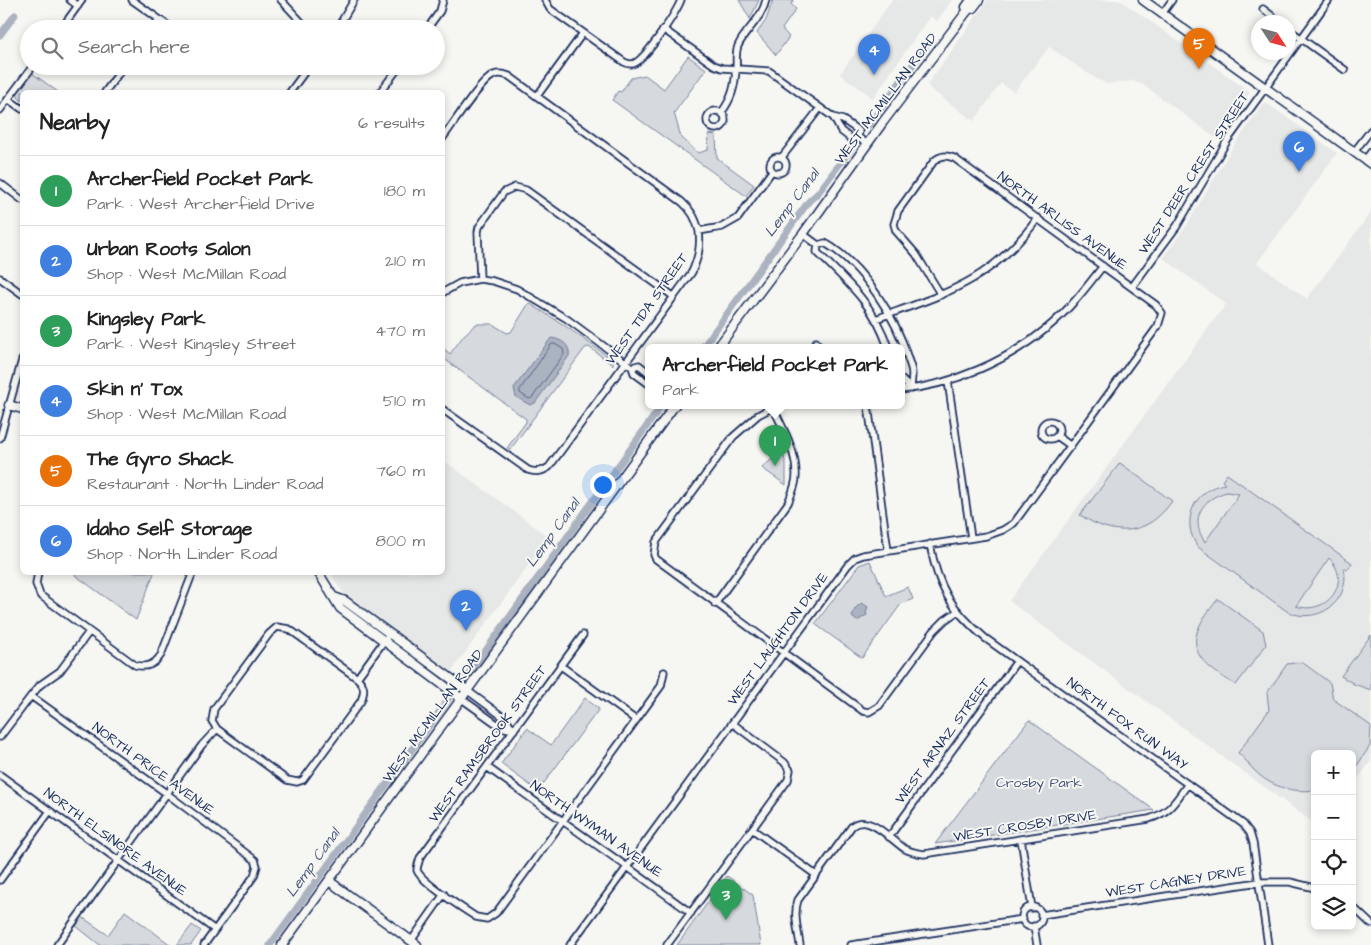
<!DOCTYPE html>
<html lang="en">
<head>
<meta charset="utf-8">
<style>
	body { margin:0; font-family:"Architects Daughter",sans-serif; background:#f2f2f2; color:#222 }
	.controls { position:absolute; right:15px; bottom:15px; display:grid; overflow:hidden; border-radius:8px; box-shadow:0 2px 8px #0003 }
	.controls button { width:45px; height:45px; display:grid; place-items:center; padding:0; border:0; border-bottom:1px solid #e0e0e0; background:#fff; color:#222; font:25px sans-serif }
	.compass { position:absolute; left:1251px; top:15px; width:45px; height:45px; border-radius:50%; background:#fff; box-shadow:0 2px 8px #0003; rotate:126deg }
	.you { position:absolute; left:602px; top:484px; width:18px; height:18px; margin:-12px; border:4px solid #fff; border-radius:50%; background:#1a73e8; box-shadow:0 0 0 8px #1a73e833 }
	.badge { display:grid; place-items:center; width:32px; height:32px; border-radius:50%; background:#2563eb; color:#fff; font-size:16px; font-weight:700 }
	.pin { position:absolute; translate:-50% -41px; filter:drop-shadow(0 1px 2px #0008) }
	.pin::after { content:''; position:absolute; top:26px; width:18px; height:15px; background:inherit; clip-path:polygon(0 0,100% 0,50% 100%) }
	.popup { position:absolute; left:645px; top:344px; width:260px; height:65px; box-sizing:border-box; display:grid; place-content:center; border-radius:8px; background:#fff; filter:drop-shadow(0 1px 4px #0005); font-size:16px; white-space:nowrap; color:#767676 }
	.popup b { font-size:19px; color:#222 }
	.popup::after { content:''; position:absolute; left:50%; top:100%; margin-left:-10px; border:10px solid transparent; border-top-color:#fff }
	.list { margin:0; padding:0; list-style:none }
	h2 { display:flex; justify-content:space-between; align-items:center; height:65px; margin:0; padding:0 20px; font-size:21px }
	h2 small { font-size:16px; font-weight:400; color:#767676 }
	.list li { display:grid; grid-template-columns:32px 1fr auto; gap:15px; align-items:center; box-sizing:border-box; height:70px; padding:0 20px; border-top:1px solid #e0e0e0 }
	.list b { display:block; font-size:19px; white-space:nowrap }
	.list p { margin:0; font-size:16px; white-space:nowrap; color:#767676 }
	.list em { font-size:16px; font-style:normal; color:#767676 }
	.icon { flex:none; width:28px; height:28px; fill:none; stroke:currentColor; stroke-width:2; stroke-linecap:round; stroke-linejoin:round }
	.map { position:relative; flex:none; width:1371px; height:945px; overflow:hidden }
	.search { position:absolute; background:#fff; box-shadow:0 2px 8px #0003; left:20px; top:20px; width:425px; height:55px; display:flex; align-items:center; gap:12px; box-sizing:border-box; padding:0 18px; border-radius:28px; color:#767676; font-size:19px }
	.panel { position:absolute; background:#fff; box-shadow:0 2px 8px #0003; left:20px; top:90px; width:425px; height:485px; border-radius:8px }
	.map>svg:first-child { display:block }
	.built { fill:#e6e7e7 }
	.green { fill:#d6d9dd; stroke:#78849e; fill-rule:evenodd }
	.water { fill:#abb2c0; stroke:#717e99 }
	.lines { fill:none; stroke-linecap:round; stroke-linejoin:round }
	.shore { stroke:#556385; stroke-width:1 }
	.canal { stroke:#abb2c0; stroke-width:7 }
	.street-casing { stroke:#1b2f5e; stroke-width:9 }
	.secondary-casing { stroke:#1b2f5e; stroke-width:11 }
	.street { stroke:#f6f6f2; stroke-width:5.5 }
	.secondary { stroke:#f6f6f2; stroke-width:8 }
	.labels { text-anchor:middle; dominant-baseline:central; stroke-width:4; stroke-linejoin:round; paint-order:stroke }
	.street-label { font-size:14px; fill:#1b2f5e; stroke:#f6f6f2 }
	.park-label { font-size:14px; fill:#405177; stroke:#f6f6f2 }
	.water-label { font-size:15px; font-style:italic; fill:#46567b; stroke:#f6f6f2 }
</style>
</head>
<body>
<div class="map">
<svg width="1371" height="945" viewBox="0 0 1371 945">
	<rect width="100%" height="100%" fill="#f6f6f2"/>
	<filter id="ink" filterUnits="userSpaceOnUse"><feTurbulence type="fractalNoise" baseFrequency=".02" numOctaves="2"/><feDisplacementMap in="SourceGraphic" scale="10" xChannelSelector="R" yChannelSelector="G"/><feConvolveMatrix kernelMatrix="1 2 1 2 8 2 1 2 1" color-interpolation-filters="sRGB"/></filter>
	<g filter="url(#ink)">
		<!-- built -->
		<path class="built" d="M892 0H952L937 21 930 16 873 98 840 74Z
			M988 0H1120L1250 92 1216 138 1142 84 1132 81 1107 84 1095 78 1049 47 1014 92 1001 83 974 121 933 91 927 85Z
			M1265 102 1337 153 1257 263 1307 299 1371 212V761L1352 787V754H1315V824L1009 601 1226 304 1163 258 1187 225 1231 150Z
			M443 460 549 537 451 672 349 598 341 590 331 573 442 572Z"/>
		<!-- green -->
		<path class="green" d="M739 0H759L750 19Z
			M773 0H794L791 4 796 9 782 29 789 37 776 55 757 33 766 20Z
			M688 56 706 69 674 113 681 137 698 153 708 150 709 134 716 135 717 158 754 185 746 196 612 100 618 91 621 92 631 78 645 75 664 89Z
			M32 73 58 92H22V101L18 97 17 92Z
			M529 303 564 325 613 360V365L589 347 585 348 510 450 507 448 526 422V419L443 358V348L450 354 464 335 476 324H492L507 333 511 332Z
			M782 450 786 464V485L762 468Z
			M1120 463 1172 501C1148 536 1115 538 1080 515Z
			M1227 474 1352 563 1347 570 1344 568C1351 602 1318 625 1288 612L1198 547C1179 521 1195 488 1225 484L1222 481ZM1227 492 1239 494 1205 542C1189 519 1202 498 1227 492ZM1329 558C1353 582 1327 616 1296 606Z
			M870 561 886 596 908 587 913 599 901 604 862 658 815 624 859 565Z
			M76 572H154V573L136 620 75 575Z
			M1218 599 1263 631 1266 645 1236 685C1215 672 1184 656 1200 625 1204 616 1212 607 1218 599Z
			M1371 635V690L1354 684 1341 676Z
			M1302 662 1330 683 1333 699 1371 726 1370 746 1354 770 1352 772V754H1315V790C1293 793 1271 787 1255 771 1249 766 1245 758 1238 753L1269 710 1267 693 1287 664Z
			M585 698 599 709 538 791 501 764 527 728 551 745Z
			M1029 720 1154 810 935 844Z
			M727 876 753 895 761 945H677Z
			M125 911 171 945H100L76 926 82 917 108 935Z
			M192 925 201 931 191 945H177Z"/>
		<!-- water -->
		<path class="water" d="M551 338C561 339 571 345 569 356L535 403 530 405 516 397 514 388Z
			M862 603 868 607 866 612 867 615 857 621 852 617C855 609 854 608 862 603Z"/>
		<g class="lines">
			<!-- shore -->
			<path class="shore" d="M552 344H555L563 349 564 354 532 398 529 399 520 393V390Z"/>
			<!-- canal -->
			<path class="canal" d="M0 35 15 15
				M868 126 925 48
				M703 347 809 201 818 193 850 150
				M466 678 662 405
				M270 945 448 700"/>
			<!-- street casing -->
			<g class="street-casing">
				<path id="street" d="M70 0 78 6
					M132 0 173 29
					M281 0 308 29
					M545 0 550 9 624 62C628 64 631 65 635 63 647 57 676 13 681 0
					M1263 9 1280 22
					M1162 14 1172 0
					M61 29 82 0
					M152 29 159 19
					M337 29 354 0
					M427 29 440 11 443 0
					M663 29 714 65 722 68 769 71 833 117 843 120 859 131 858 137 867 144
					M1288 29 1345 70
					M105 92 124 66
					M290 92 309 66
					M380 92 400 66
					M537 96 583 33
					M8 99 22 109
					M0 110 33 66
					M707 120a9 9 0 1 1 18 0a9 9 0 1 1-18 0Z
					M721 113C732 99 735 86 736 69 737 62 735 54 738 46 745 30 762 19 766 0
					M833 117 841 131 854 141 858 137
					M442 139C453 125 480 81 494 75 499 73 504 74 509 76L682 202C692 211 696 219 699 231
					M1354 152 1371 130
					M770 165a8 8 0 1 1 16 0a8 8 0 1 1-16 0Z
					M782 157 820 108
					M1365 160 1371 152
					M0 183 22 200
					M803 234 818 245 825 243C862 264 897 318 908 359 910 364 912 369 912 374 912 379 911 384 911 389L901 379
					M818 245 817 252C848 283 873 303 888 347
					M0 278 22 294
					M480 279 493 281 517 289 567 319 632 367
					M1132 287 1177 226 1227 141 1329 0
					M442 293 460 283 480 279 478 232 479 227 504 192 515 187 526 190 673 296
					M876 319C946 293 991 282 1038 218
					M816 342 820 347
					M649 373 639 365 632 367 634 373 649 384
					M948 381 971 538
					M901 390C953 385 1007 361 1047 328 1069 310 1086 288 1103 266
					M777 405 758 415 733 437 656 542 654 555 656 559 863 711 869 712 879 706 934 631 945 620 958 611
					M868 405 888 551
					M442 409 528 470C536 473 542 472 549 467L692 272C698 258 701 247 699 231L722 227 738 218 772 171
					M1041 430a9 9 0 1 1 18 0a9 9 0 1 1-18 0Z
					M1057 436 1071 446
					M0 438 22 360
					M930 544C938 588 951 609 985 638L1243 824 1250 833 1253 843 1268 945
					M38 572 36 584 40 595 135 665C147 668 154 665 161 655L193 572
					M715 604 788 503C792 493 797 483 796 473 796 450 782 427 773 407
					M583 635 420 858C419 862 417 866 417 870 420 881 465 910 476 917L487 919 496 913 661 686 664 672
					M561 666 636 720
					M468 691 506 719 514 730
					M31 696 166 793 255 860 257 866 254 876 204 945
					M462 699 501 727 514 730
					M217 729 287 780 297 782 303 780 361 701C365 691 365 685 357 678L389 634
					M0 737 31 696 40 685 60 671 89 632
					M487 767C555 816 623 863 691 913
					M0 775 215 930
					M752 829 816 875
					M889 837 1017 661
					M1021 839 1032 908
					M0 880 50 811
					M1352 906 1371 924
					M1022 917a10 10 0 1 1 20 0a10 10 0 1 1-20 0Z
					M1041 915 1259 882H1290L1315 888
					M1034 926 1037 945
					M411 941 444 894
					M57 945 202 745 217 729 212 721 214 709 269 634 277 627 289 629 357 678
					M570 945 848 565 855 558 863 555 986 536 1003 530 1014 523 1158 326 1162 313 1156 305 954 158C946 155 941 155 934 161L898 211 894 224 896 231 916 254 941 295
					M667 945 788 780 790 770 784 762 732 723
					M800 945C798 930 793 914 798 900L852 826C869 813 891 840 905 849 911 852 917 853 924 854L1149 819C1171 812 1175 801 1188 784
					M851 945 1023 919"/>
			</g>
			<!-- secondary casing -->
			<g class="secondary-casing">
				<path id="secondary" d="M1143 0 1371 164
					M968 10 966 7 971 0
					M718 347 803 234 883 122 968 10 973 8 979 0
					M9 405 22 409
					M318 572 340 608 462 699
					M334 597 345 601 468 691
					M329 881 417 945
					M282 945 675 405"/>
			</g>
			<!-- street -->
			<use href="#street" class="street"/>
			<!-- secondary -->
			<use href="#secondary" class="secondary"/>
		</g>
	</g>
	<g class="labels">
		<!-- street labels -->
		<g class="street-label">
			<text transform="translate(886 99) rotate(-53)">WEST MCMILLAN ROAD</text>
			<text transform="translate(1194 173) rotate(-57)">WEST DEER CREST STREET</text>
			<text transform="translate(1062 221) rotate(36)">NORTH ARLISS AVENUE</text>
			<text transform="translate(647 309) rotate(-55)">WEST TIDA STREET</text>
			<text transform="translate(778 639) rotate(-54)">WEST LAUGHTON DRIVE</text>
			<text transform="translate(433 716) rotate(-54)">WEST MCMILLAN ROAD</text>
			<text transform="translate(1127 724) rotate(36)">NORTH FOX RUN WAY</text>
			<text transform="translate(943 741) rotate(-54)">WEST ARNAZ STREET</text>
			<text transform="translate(488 744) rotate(-54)">WEST RAMSBROOK STREET</text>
			<text transform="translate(153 769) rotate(36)">NORTH PRICE AVENUE</text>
			<text transform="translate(1025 826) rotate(-9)">WEST CROSBY DRIVE</text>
			<text transform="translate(596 829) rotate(35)">NORTH WYMAN AVENUE</text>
			<text transform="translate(115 842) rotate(36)">NORTH ELSINORE AVENUE</text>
			<text transform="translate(1176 882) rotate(-9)">WEST CAGNEY DRIVE</text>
		</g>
		<!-- park labels -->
		<g class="park-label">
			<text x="1039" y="783">Crosby Park</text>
		</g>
		<!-- water labels -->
		<g class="water-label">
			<text transform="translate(792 203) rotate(-53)">Lemp Canal</text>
			<text transform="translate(553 533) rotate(-54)">Lemp Canal</text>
			<text transform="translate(313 863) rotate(-54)">Lemp Canal</text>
		</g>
	</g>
</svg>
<div class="controls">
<button>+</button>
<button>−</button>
<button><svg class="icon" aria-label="locate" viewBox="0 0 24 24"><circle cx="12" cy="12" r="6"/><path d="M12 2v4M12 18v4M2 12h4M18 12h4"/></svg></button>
<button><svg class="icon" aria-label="layers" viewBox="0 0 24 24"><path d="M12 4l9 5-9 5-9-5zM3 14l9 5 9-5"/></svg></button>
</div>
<svg class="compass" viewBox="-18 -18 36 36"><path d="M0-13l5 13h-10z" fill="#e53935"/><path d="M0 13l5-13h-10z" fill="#767676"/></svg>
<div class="you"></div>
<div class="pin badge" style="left:775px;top:466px;background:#2e9e5b">1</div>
<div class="popup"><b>Archerfield Pocket Park</b>Park</div>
<div class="pin badge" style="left:466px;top:631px;background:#3f7fe0">2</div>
<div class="pin badge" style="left:726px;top:920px;background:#2e9e5b">3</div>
<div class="pin badge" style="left:874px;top:75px;background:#3f7fe0">4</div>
<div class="pin badge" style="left:1199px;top:69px;background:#e8710a">5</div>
<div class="pin badge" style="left:1299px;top:172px;background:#3f7fe0">6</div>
<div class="search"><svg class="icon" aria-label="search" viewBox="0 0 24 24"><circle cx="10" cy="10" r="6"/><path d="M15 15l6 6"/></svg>Search here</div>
<section class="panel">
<h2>Nearby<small>6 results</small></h2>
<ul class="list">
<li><span class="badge" style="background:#2e9e5b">1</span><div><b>Archerfield Pocket Park</b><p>Park · West Archerfield Drive</p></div><em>180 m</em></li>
<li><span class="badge" style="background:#3f7fe0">2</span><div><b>Urban Roots Salon</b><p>Shop · West McMillan Road</p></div><em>210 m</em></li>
<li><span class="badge" style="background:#2e9e5b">3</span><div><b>Kingsley Park</b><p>Park · West Kingsley Street</p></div><em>470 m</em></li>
<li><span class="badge" style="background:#3f7fe0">4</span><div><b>Skin n' Tox</b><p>Shop · West McMillan Road</p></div><em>510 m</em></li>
<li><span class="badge" style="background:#e8710a">5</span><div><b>The Gyro Shack</b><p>Restaurant · North Linder Road</p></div><em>760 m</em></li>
<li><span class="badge" style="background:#3f7fe0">6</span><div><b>Idaho Self Storage</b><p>Shop · North Linder Road</p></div><em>800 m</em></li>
</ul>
</section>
</div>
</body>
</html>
